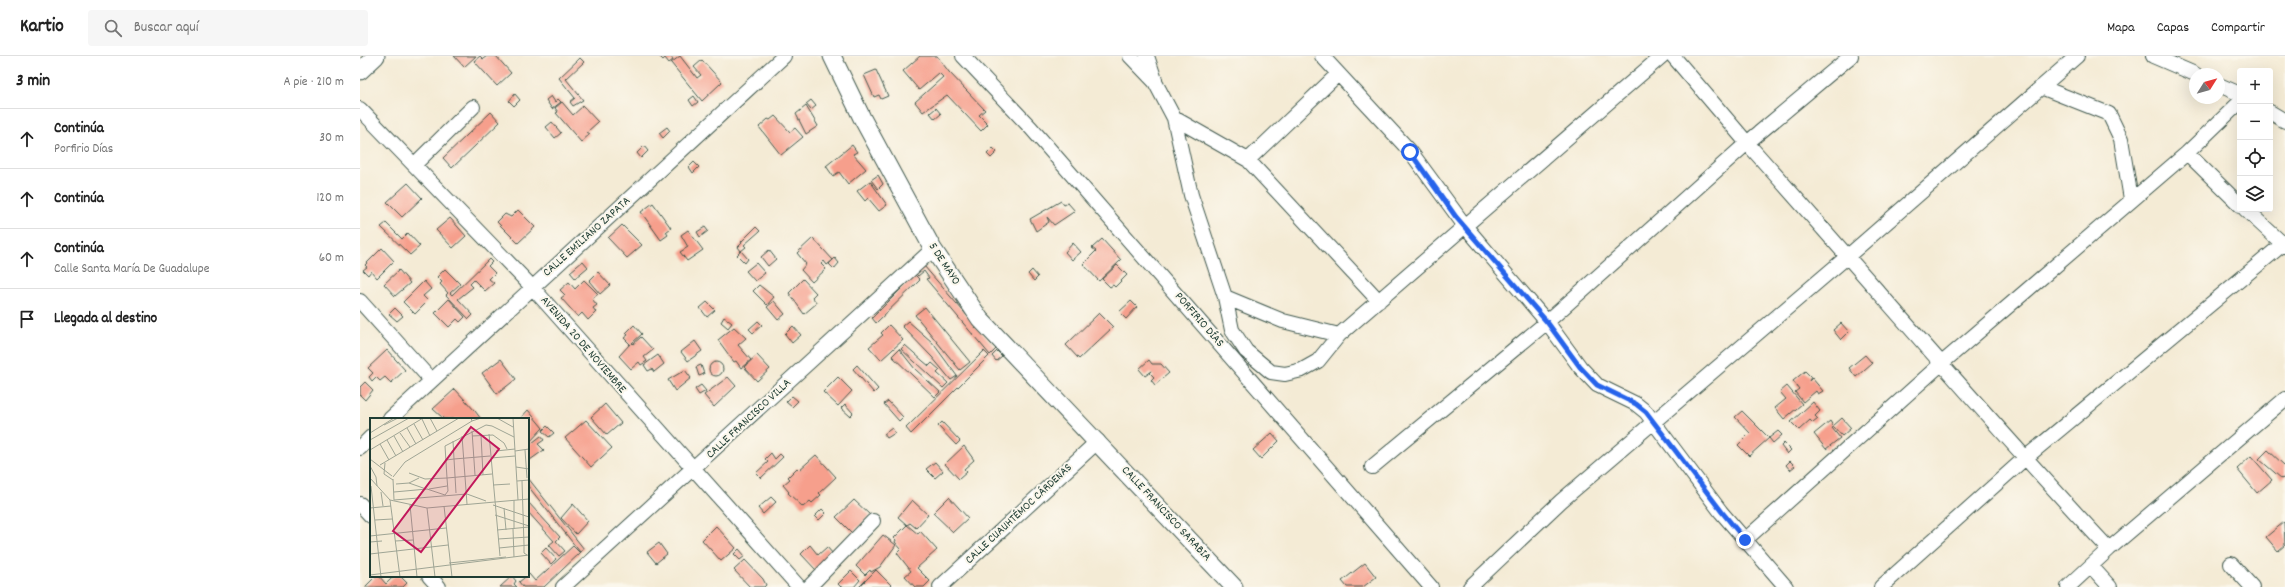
<!DOCTYPE html>
<html lang="es">
<head>
<meta charset="utf-8">
<style>
	body { margin:0; font-family:Dekko,sans-serif; background:#f6f6f6; color:#222 }
	.controls { position:absolute; right:12px; top:12px; display:grid; overflow:hidden; border-radius:4px; box-shadow:0 4px 16px #0002 }
	.controls button { width:36px; height:36px; display:grid; place-items:center; padding:0; border:0; border-bottom:1px solid #e0e0e0; background:#fff; color:#222; font:20px sans-serif }
	.compass { position:absolute; left:1829px; top:12px; width:36px; height:36px; border-radius:50%; background:#fff; box-shadow:0 4px 16px #0002; rotate:53deg }
	.stop { position:absolute; width:12px; height:12px; margin:-9px; border:3px solid #2563eb; border-radius:50%; background:#fff }
	.stop.end { background:#2563eb; border-color:#fff; box-shadow:0 1px 4px #0008 }
	.list { margin:0; padding:0; list-style:none }
	h2 { display:flex; justify-content:space-between; align-items:center; height:52px; margin:0; padding:0 16px; font-size:17px }
	h2 small { font-size:13px; font-weight:400; color:#767676 }
	.list li { display:grid; grid-template-columns:26px 1fr auto; gap:12px; align-items:center; box-sizing:border-box; height:60px; padding:0 16px; border-top:1px solid #e0e0e0 }
	.list b { display:block; font-size:15px; white-space:nowrap }
	.list p { margin:0; font-size:13px; white-space:nowrap; color:#767676 }
	.list em { font-size:13px; font-style:normal; color:#767676 }
	.icon { flex:none; width:22px; height:22px; fill:none; stroke:currentColor; stroke-width:2; stroke-linecap:round; stroke-linejoin:round }
	.map { position:relative; flex:none; width:1925px; height:531px; overflow:hidden }
	header { display:flex; align-items:center; gap:24px; box-sizing:border-box; height:56px; padding:0 20px; background:#fff; border-bottom:1px solid #e0e0e0 }
	header strong { font-size:19px }
	nav { display:flex; gap:22px; margin-inline-start:auto; font-size:14px }
	.search { width:280px; height:36px; background:#f6f6f6; display:flex; align-items:center; gap:10px; box-sizing:border-box; padding:0 14px; border-radius:4px; color:#767676; font-size:15px }
	main { display:flex }
	aside { flex:1; background:#fff }
	.map>svg:first-child { display:block }
	.building { fill:#f69f8c }
	.lines { fill:none; stroke-linecap:round; stroke-linejoin:round }
	.minor-casing { stroke:#3f574c; stroke-width:16 }
	.tertiary-casing { stroke:#3f574c; stroke-width:19 }
	.minor { stroke:#fff; stroke-width:14 }
	.tertiary { stroke:#fff; stroke-width:17 }
	.route { stroke:#2563eb; stroke-width:5 }
	.labels { text-anchor:middle; dominant-baseline:central; stroke-width:4; stroke-linejoin:round; paint-order:stroke }
	.street-label { font-size:12px; fill:#1f3d34; stroke:#fbf7ec }
	.inset-road { fill:none; stroke:#9fa595; stroke-width:1 }
	.view { fill:#c2185b; fill-opacity:0.15; stroke:#c2185b; stroke-width:2 }
	.inset-edge { fill:none; stroke:#1f3d34; stroke-width:2 }
</style>
</head>
<body>
<header>
<strong>Kartio</strong>
<div class="search"><svg class="icon" aria-label="search" viewBox="0 0 24 24"><circle cx="10" cy="10" r="6"/><path d="M15 15l6 6"/></svg>Buscar aquí</div>
<nav><a>Mapa</a><a>Capas</a><a>Compartir</a></nav>
</header>
<main>
<aside>
<h2>3 min<small>A pie · 210 m</small></h2>
<ul class="list">
<li><svg class="icon" aria-label="ahead" viewBox="0 0 24 24"><path d="M12 20V5M6 11l6-6 6 6"/></svg><div><b>Continúa</b><p>Porfirio Días</p></div><em>30 m</em></li>
<li><svg class="icon" aria-label="ahead" viewBox="0 0 24 24"><path d="M12 20V5M6 11l6-6 6 6"/></svg><div><b>Continúa</b></div><em>120 m</em></li>
<li><svg class="icon" aria-label="ahead" viewBox="0 0 24 24"><path d="M12 20V5M6 11l6-6 6 6"/></svg><div><b>Continúa</b><p>Calle Santa María De Guadalupe</p></div><em>60 m</em></li>
<li><svg class="icon" aria-label="arrive" viewBox="0 0 24 24"><path d="M6 21V4h12l-3 4 3 4H6"/></svg><div><b>Llegada al destino</b></div></li>
</ul>
</aside>
<div class="map">
<svg width="1925" height="531" viewBox="0 0 1925 531">
	<rect width="100%" height="100%" fill="#fbf7ec"/>
	<filter id="ink" filterUnits="userSpaceOnUse"><feTurbulence type="fractalNoise" baseFrequency=".025" numOctaves="2"/><feDisplacementMap in="SourceGraphic" scale="8" xChannelSelector="R" yChannelSelector="G"/><feConvolveMatrix kernelMatrix="1 2 1 2 8 2 1 2 1" color-interpolation-filters="sRGB"/></filter>
	<filter id="wash" filterUnits="userSpaceOnUse"><feTurbulence type="fractalNoise" baseFrequency=".012" numOctaves="4" result="noise"/><feDisplacementMap in="SourceGraphic" scale="16" xChannelSelector="R" yChannelSelector="G"/><feGaussianBlur stdDeviation="0.9" result="paint"/><feColorMatrix in="noise" values="0 0 0 0 0 0 0 0 0 0 0 0 0 0 0 0 0 1.4 0 .05"/><feComposite in="paint" operator="in"/></filter>
	<g filter="url(#wash)">
		<rect width="100%" height="100%" fill="#f4ebd5"/>
		<g id="blocks">
			<!-- building -->
			<path class="building" d="M94 0H116L104 11Z
				M120 0 123 3 127 0H136L151 17 137 30 114 5Z
				M299 0H311L313 4 309 7 305 2 303 4Z
				M320 0 337 22 341 19 334 11 342 4 362 26 342 45 311 7Z
				M560 0H577L589 16 625 54 619 59 628 68 621 75 587 39 563 56 555 46 583 21 579 17 559 34 543 15Z
				M220 2 224 6 206 23 223 44 213 50 210 46 215 42 199 22Z
				M516 14 528 40 521 43 519 39 514 41 504 19Z
				M155 38 160 44 154 50 149 45Z
				M191 40 195 46 198 43 201 46 192 53 186 44Z
				M334 40 338 46 333 50 329 44Z
				M451 44 456 50 451 54 446 48Z
				M202 46 213 59 223 50 238 66 227 76 230 78 221 86 196 57 198 56 195 52Z
				M446 50 458 70 446 78 436 58Z
				M576 52 581 58 575 63 570 57Z
				M131 56 140 66 92 112 83 102Z
				M415 60 430 76 435 72 443 81 421 99 399 71 408 63 410 64Z
				M192 66 201 77 195 82 186 71Z
				M307 71 310 75 303 82 299 77Z
				M492 89 497 96 493 98 506 113 488 128 479 116 473 120 466 110Z
				M284 90 288 95 281 102 277 97Z
				M633 92 637 96 631 102 627 98Z
				M334 106 339 111 333 117 329 111Z
				M518 119 523 128 518 133 511 124Z
				M510 125 527 149 519 155 508 142 505 145 497 135Z
				M48 127 62 142 42 161 27 146Z
				M701 145 704 149 708 147 715 155 694 169 687 161 689 166 676 175 670 163Z
				M293 147 311 172 306 176 308 179 301 184 281 156Z
				M158 154 175 171 158 187 137 166 145 158 151 161Z
				M90 162 106 180 93 192 76 174Z
				M26 167 42 183 48 177 60 190 50 199 21 171Z
				M262 169 282 189 267 202 248 182Z
				M345 171 348 175 340 181 337 176Z
				M396 171 400 175 384 189 386 191 381 195 378 191 382 187 381 186Z
				M328 174 343 194 327 205 320 196 328 191 321 179Z
				M453 182 473 204 467 209 464 205 461 208 466 213 452 226 441 214 446 208 437 197Z
				M742 183 761 204 739 225 723 208 736 195 732 192Z
				M713 187 721 196 712 204 705 196Z
				M22 192 34 205 17 222 11 215 8 219 3 214 7 211 5 209Z
				M409 194 416 203 408 210 401 201Z
				M381 195 388 203 385 207 377 199Z
				M475 202 479 207 474 213 469 208Z
				M129 203 132 206 128 210 135 217 129 223 134 227 125 235 114 224 110 228 113 231 98 243 113 259 109 263 86 239 88 237 80 228 82 226 77 221 85 213 100 228 90 237 92 239Z
				M223 205 228 211 215 222 210 216Z
				M396 207 405 217 395 225 386 215Z
				M757 209 767 219 755 231 753 229 750 231 742 223Z
				M564 210 636 293 630 299 566 223 569 222 564 215 558 220 556 218Z
				M39 214 50 227 35 240 24 228Z
				M672 214 678 221 674 225 668 218Z
				M238 216 250 229 240 238 229 225Z
				M555 219 560 224 516 267 512 262Z
				M443 223 456 237 452 241 457 247 444 258 429 237Z
				M224 224 238 238 232 243 237 249 233 252 236 256 228 264 222 257 218 261 201 242 205 239 200 234 209 226 215 233Z
				M64 225 71 233 63 240 68 245 55 258 43 246Z
				M399 229 414 241 407 249 393 235Z
				M89 243 105 261 100 266 97 263 89 271 75 257Z
				M414 245 425 258 418 264 407 251Z
				M771 245 777 251 766 263 759 256Z
				M347 246 355 254 347 261 340 252Z
				M565 251 610 306 600 314 555 259Z
				M35 252 43 260 37 265 29 258Z
				M739 257 753 271 719 303 706 289Z
				M364 261 372 267 368 272 361 266Z
				M398 265 402 269 393 277 389 273Z
				M548 265 572 286 597 320 591 324 572 301 542 270Z
				M1481 267 1489 276 1481 284 1473 274Z
				M274 269 282 278 272 287 273 288 281 281 293 294 284 301 287 305 281 309 279 306 271 313 259 300 270 288 264 282 268 279 266 277Z
				M529 269 543 284 521 304 509 291 523 279 521 277Z
				M433 270 441 279 432 287 425 278Z
				M374 271 386 282 378 289 391 304 381 312 376 305 374 306 358 284Z
				M335 285 342 295 328 305 321 296Z
				M545 289 563 305 569 310 572 307 580 314 577 317 588 327 583 332 541 293Z
				M539 293 555 313 580 336 575 341 532 300Z
				M27 294 45 314 31 327 25 321 20 325 16 321 12 325 9 321 13 317 8 312Z
				M624 295 629 300 551 378 546 372Z
				M637 295 642 300 636 305 632 300Z
				M298 299 304 308 294 316 292 313 288 315 284 309Z
				M397 299 410 313 397 325 384 311Z
				M1505 299 1512 307 1496 321 1489 312Z
				M141 303 156 323 137 338 122 317Z
				M789 304 792 308H801L809 317 795 329 791 324 794 321 790 317 792 315 785 320 779 313Z
				M349 313a7 7 0 1 1 14 0a7 7 0 1 1-14 0Z
				M341 309 344 318 339 320 336 311Z
				M497 309 518 333 514 337 493 313Z
				M325 314 331 322 315 335 308 324Z
				M1445 315 1451 321 1449 325 1452 322 1463 335 1458 338 1456 335 1443 346 1435 336 1439 333 1433 325Z
				M368 321 376 330 354 351 344 339Z
				M478 321 492 335 478 350 463 336Z
				M5 326 13 334 5 344 0 339V331Z
				M341 329 346 335 339 339 335 333Z
				M1427 330 1442 348 1424 363 1415 352 1426 343 1420 336Z
				M95 333 115 355 121 363H84L73 353Z
				M432 340 438 345 432 351 426 346Z
				M528 345 543 361 539 365 524 348Z
				M1453 346 1460 355 1455 360 1458 363 1453 367 1450 364 1439 374 1431 366Z
				M245 348 261 367 247 379 231 361Z
				M485 348 493 357 490 360 481 352Z
				M168 354 183 372 168 388V363H160Z
				M1382 355 1409 382 1389 400 1378 389 1390 377 1375 361Z
				M1482 362 1491 372 1482 380 1474 371 1472 372 1480 382 1466 393 1454 378 1470 365 1473 370Z
				M226 364 252 392 231 411 205 382Z
				M582 366 600 385 596 389 578 370Z
				M187 370 194 377 189 381 182 375Z
				M532 372 535 377 527 382 524 378Z
				M1418 375 1422 379 1413 387 1409 382Z
				M912 377 919 385 901 403 893 394Z
				M181 380 184 384 178 388 184 394 170 404 168 390Z
				M1424 387 1431 394 1427 398 1421 390Z
				M604 390 614 404 604 413 607 416 599 423 585 408Z
				M1908 394 1925 410V420L1922 423 1899 403Z
				M411 397 415 403 420 398 423 401 401 422 396 417 408 406 405 403Z
				M456 399 476 421 459 437 461 439 452 447 450 445 443 451 428 437 429 436 423 429 430 423 428 421 437 412 439 414Z
				M1891 400 1912 424 1897 437 1877 413Z
				M1430 405 1435 410 1430 414 1426 409Z
				M575 406 583 415 575 422 566 413Z
				M168 422 224 493 220 496 168 430Z
				M411 441 416 446 403 458 398 452Z
				M589 441 608 462 593 476 573 457Z
				M494 444 510 459 492 477 476 461Z
				M552 444 568 459 556 472 550 467 547 469 538 461Z
				M168 446 200 481 196 485 205 495 199 500 189 489 194 485 168 456Z
				M213 448 228 465 216 478 201 462Z
				M462 453 466 457 459 464 455 460Z
				M1924 466 1925 489 1918 495 1906 481Z
				M547 469 558 478 560 475 577 494 557 512 570 525 564 531H555L545 520 551 515 537 497 541 493 535 486 536 484 534 482Z
				M356 470 376 492 361 505 342 484Z
				M523 479 536 489 520 511 511 516 510 514 505 519 496 510Z
				M299 487 307 498 296 507 287 496Z
				M450 489 458 499 467 491 473 498 456 514 441 498Z
				M213 490 220 497 184 531H163L159 526 169 518 175 525Z
				M186 492 196 503 191 508 181 497Z
				M379 493 385 500 380 504 374 498Z
				M385 504 403 523 406 529 404 531H390L374 514Z
				M1005 507 1016 521 1003 531H987L982 525Z
				M516 514 533 531H499Z
				M491 515 500 524 494 531H481L478 528Z
				M16 520H19L26 528 34 520H40L47 527 43 531H5Z
				M152 520 156 525 154 528 157 531H140Z"/>
		</g>
	</g>
	<g filter="url(#ink)">
		<use href="#blocks" fill-opacity="0" stroke="#3f574c" stroke-width="1"/>
		<g class="lines">
			<!-- minor casing -->
			<g class="minor-casing">
				<path id="minor" d="M603 0 671 72 1071 531
					M770 0 795 26 814 62 831 139 865 241 872 274 886 295 911 316 925 318 942 314 958 305 979 279 1105 170 1187 266 1220 311 1237 329 1276 348 1286 356 1361 456 1426 531
					M787 0 795 24
					M962 0 1050 95 1105 170 1302 0
					M1313 0 1387 87 1491 0
					M1793 0 1835 18
					M1859 29 1880 38
					M1681 31 1749 58 1761 83 1771 143
					M0 53 172 231 439 531
					M1910 56 1925 65
					M814 62 888 104 1019 245
					M1827 97 1880 149
					M888 104 978 18
					M54 109 113 51
					M1885 153 1925 190
					M865 241 923 265 979 279
					M0 245 71 324
					M30 363 424 0
					M0 392 11 381
					M1012 411 1187 266 1387 87C1508 222 1625 361 1749 493
					M0 448 11 460
					M1385 484 1582 307 1827 97 1880 46
					M1871 508 1892 531
					M1731 510 1750 531
					M69 520 79 531
					M203 531 573 193
					M449 531 513 465
					M580 531 738 385
					M1110 531 1201 445 1488 200 1717 0
					M1521 531 1664 403 1923 188
					M1708 531 1749 493 1925 343"/>
			</g>
			<!-- tertiary casing -->
			<g class="tertiary-casing">
				<path id="tertiary" d="M472 0 502 62 573 193 620 263 874 531
					M0 15 16 0"/>
			</g>
			<!-- minor -->
			<use href="#minor" class="minor"/>
			<!-- tertiary -->
			<use href="#tertiary" class="tertiary"/>
		</g>
	</g>
	<g class="lines" filter="url(#ink)">
		<!-- route -->
		<path class="route" d="M1050 96 1096 161 1187 266 1220 311 1237 329 1276 348 1286 356 1362 456 1385 484"/>
	</g>
	<g class="labels">
		<!-- street labels -->
		<g class="street-label">
			<text transform="translate(227 181) rotate(-42)">CALLE EMILIANO ZAPATA</text>
			<text transform="translate(584 208) rotate(57)">5 DE MAYO</text>
			<text transform="translate(839 264) rotate(49)">PORFIRIO DÍAS</text>
			<text transform="translate(223 289) rotate(49)">AVENIDA 20 DE NOVIEMBRE</text>
			<text transform="translate(389 363) rotate(-43)">CALLE FRANCISCO VILLA</text>
			<text transform="translate(659 458) rotate(-43)">CALLE CUAUHTÉMOC CÁRDENAS</text>
			<text transform="translate(806 458) rotate(47)">CALLE FRANCISCO SARABIA</text>
		</g>
	</g>
	<!-- overview -->
	<g transform="translate(10 362)">
		<rect width="159" height="159" fill="#f4ebd5"/>
		<path class="inset-road" d="M60 0 67 13M101 0 102 3 111 0M127 0 143 9M143 0 148 82M52 1 60 18M44 6 53 22M14 7 28 0M37 10 46 26M102 13 105 57M0 15 24 0M30 15 40 29M119 16 130 138M111 17 113 57M24 18 33 34M92 18 97 86M102 18 123 17 134 25 137 31M0 22 39 0M17 22 26 38M10 26 19 42M0 32 53 0M155 32 157 60M126 33 145 31M145 33 159 31M121 40 145 38M0 41 22 58M76 42 84 41 83 23M15 45 14 56 23 62M10 47 89 0M0 48 6 59 7 68M146 49 159 51M39 55 55 61 77 60 75 28 116 7 122 8 144 19M23 59 35 44 102 3M0 60 20 82 57 90 159 81M49 60 39 65 56 71M23 61 24 82M147 63 159 62M152 63 154 127V135L157 137M26 66 39 65M123 67 140 66M1 68 11 159M59 71 77 68M11 74 13 88M24 74 57 71 75 77 78 73 77 60 122 56M86 75 84 41 120 38M20 82 30 159M24 82 97 76 116 83M40 87 47 159M123 87 159 99M74 88 82 159M0 90 21 88M57 90 65 159M134 90 136 112M125 97 159 108M5 102 22 101M143 111 144 139M144 111V82M127 112 159 109M0 118 76 110M128 121 159 119M25 123 43 122M0 124 12 123M129 130 159 127M0 136 78 127M79 145 136 139M0 157 159 137"/>
		<path class="view" d="M101 9 129 31 51 134 23 113Z"/>
		<rect width="159" height="159" class="inset-edge"/>
	</g>
</svg>
<div class="controls">
<button>+</button>
<button>−</button>
<button><svg class="icon" aria-label="locate" viewBox="0 0 24 24"><circle cx="12" cy="12" r="6"/><path d="M12 2v4M12 18v4M2 12h4M18 12h4"/></svg></button>
<button><svg class="icon" aria-label="layers" viewBox="0 0 24 24"><path d="M12 4l9 5-9 5-9-5zM3 14l9 5 9-5"/></svg></button>
</div>
<svg class="compass" viewBox="-18 -18 36 36"><path d="M0-13l5 13h-10z" fill="#e53935"/><path d="M0 13l5-13h-10z" fill="#767676"/></svg>
<div class="stop" style="left:1050px;top:96px"></div>
<div class="stop end" style="left:1385px;top:484px"></div>
</div>
</main>
</body>
</html>
